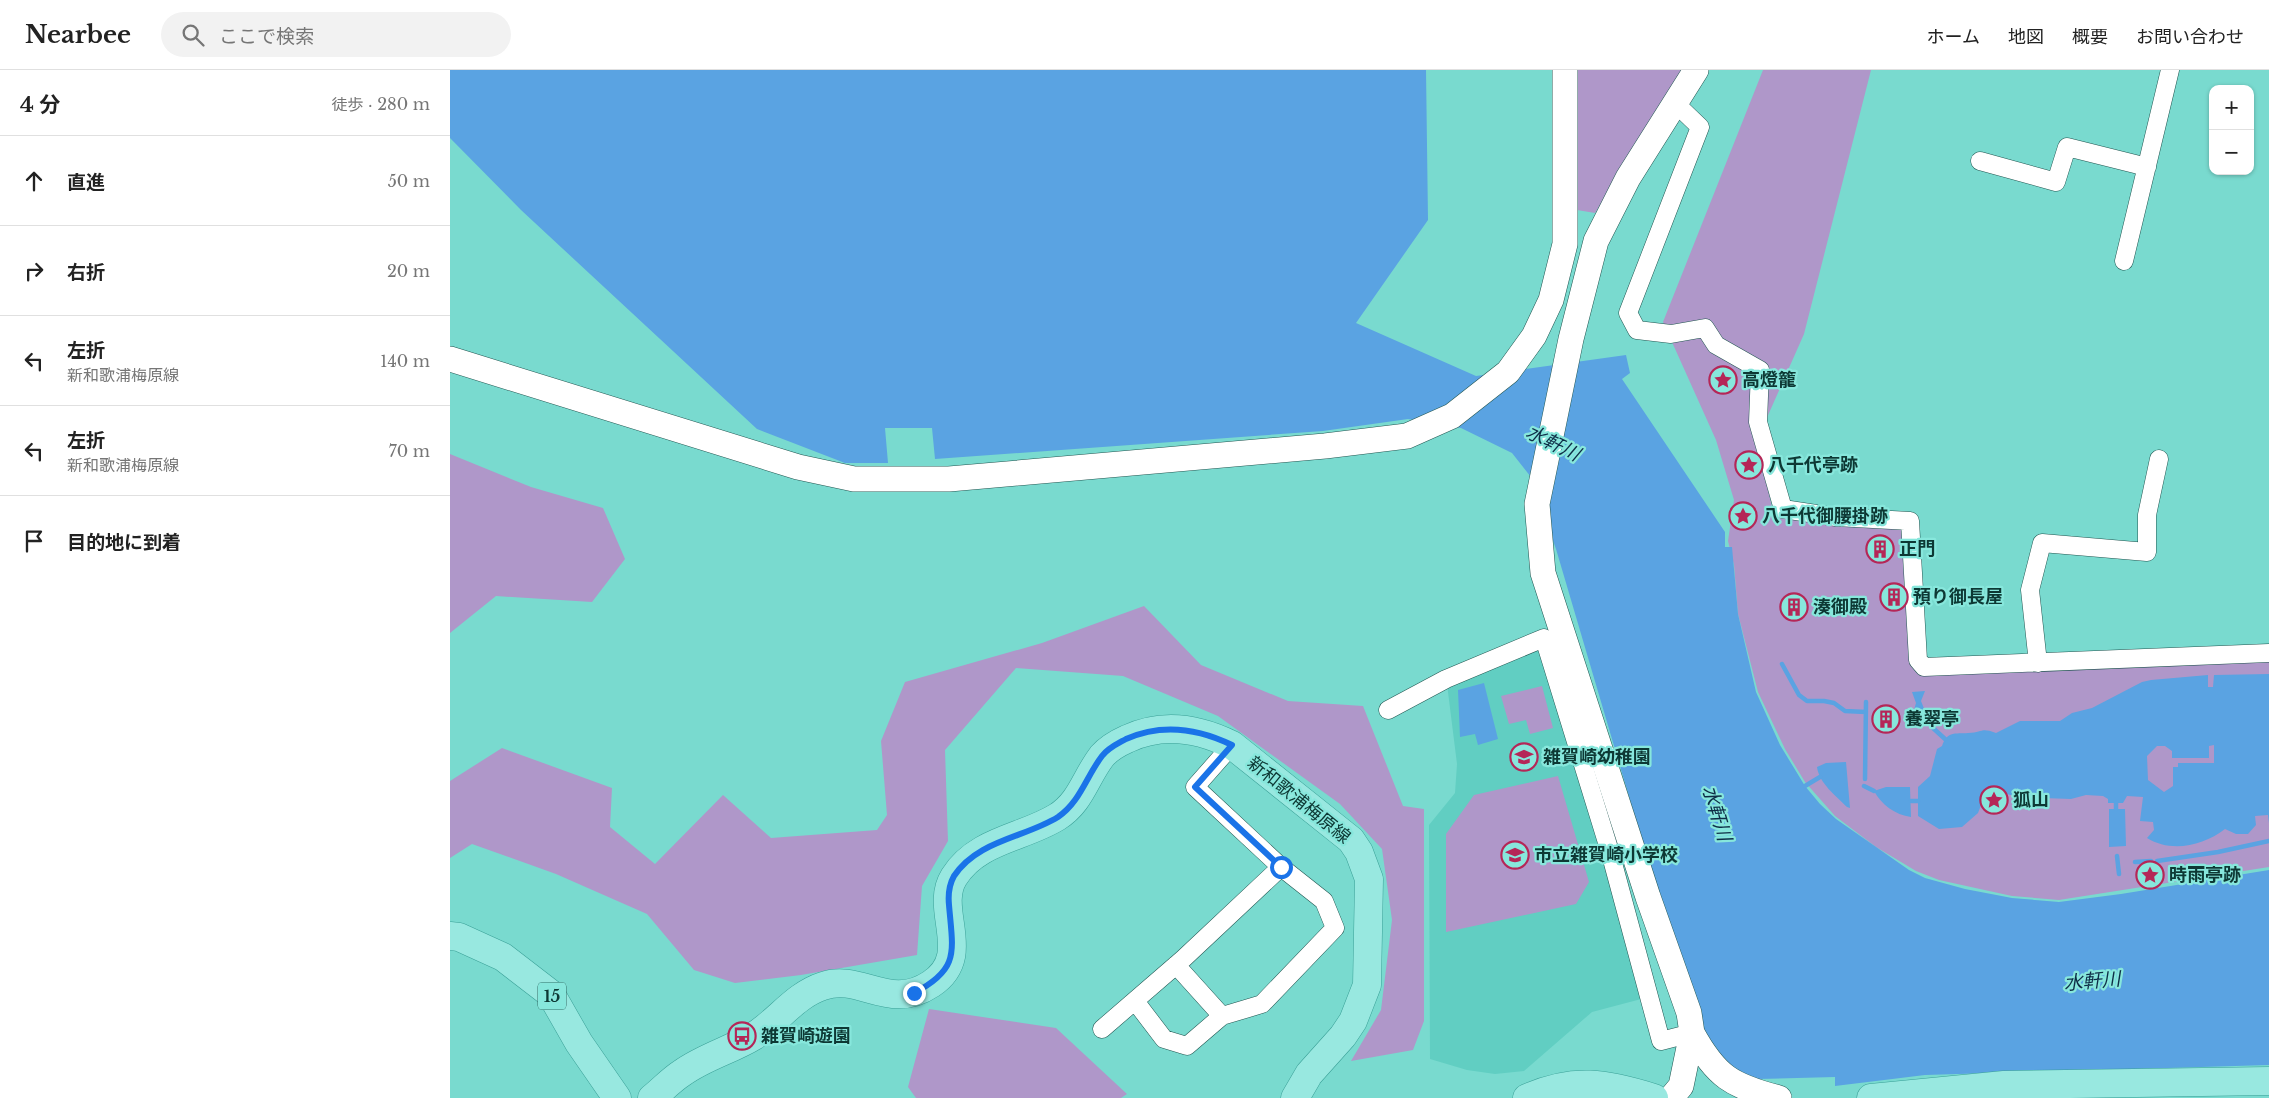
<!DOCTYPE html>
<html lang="ja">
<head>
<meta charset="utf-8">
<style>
	body { margin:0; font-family:"Libre Baskerville","Noto Sans JP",serif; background:#f2f2f2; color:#222 }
	.controls { position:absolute; right:15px; top:15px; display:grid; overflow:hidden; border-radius:10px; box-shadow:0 1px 4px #0004 }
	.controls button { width:45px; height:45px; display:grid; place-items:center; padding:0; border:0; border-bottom:1px solid #e0e0e0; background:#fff; color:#222; font:25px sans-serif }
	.stop { position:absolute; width:15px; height:15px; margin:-11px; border:4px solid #1a73e8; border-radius:50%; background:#fff }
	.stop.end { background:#1a73e8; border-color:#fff; box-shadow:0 1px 5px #0008 }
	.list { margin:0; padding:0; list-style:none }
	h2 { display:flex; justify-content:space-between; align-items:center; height:65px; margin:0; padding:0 20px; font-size:21px }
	h2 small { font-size:16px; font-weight:400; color:#767676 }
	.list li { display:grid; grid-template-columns:32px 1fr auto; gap:15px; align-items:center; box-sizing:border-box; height:90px; padding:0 20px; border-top:1px solid #e0e0e0 }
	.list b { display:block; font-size:19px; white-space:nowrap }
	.list p { margin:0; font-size:16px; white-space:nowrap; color:#767676 }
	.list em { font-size:16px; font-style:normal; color:#767676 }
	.icon { flex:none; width:28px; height:28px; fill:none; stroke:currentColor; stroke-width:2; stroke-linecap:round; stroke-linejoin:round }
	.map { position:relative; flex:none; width:1819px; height:1028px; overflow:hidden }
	header { display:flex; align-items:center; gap:30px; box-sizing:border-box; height:70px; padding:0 25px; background:#fff; border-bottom:1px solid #e0e0e0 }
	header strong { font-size:24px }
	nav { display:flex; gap:28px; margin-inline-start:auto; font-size:18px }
	.search { width:350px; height:45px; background:#f2f2f2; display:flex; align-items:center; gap:12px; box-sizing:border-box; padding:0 18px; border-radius:28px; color:#767676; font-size:19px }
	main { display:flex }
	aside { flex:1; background:#fff }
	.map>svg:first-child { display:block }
	.built { fill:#61cec2 }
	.green { fill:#af97c9 }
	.water { fill:#5aa3e2; fill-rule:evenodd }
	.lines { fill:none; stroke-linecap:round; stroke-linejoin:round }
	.stream { stroke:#5aa3e2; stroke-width:4.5 }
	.street-casing { stroke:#225651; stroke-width:19 }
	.secondary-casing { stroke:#225651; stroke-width:26 }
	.primary-casing { stroke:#3aa097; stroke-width:29 }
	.street { stroke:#fff; stroke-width:18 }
	.secondary { stroke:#fff; stroke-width:25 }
	.primary { stroke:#98e8e0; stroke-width:28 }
	.route { stroke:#1a73e8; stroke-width:6 }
	.labels { text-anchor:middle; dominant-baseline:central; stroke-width:4.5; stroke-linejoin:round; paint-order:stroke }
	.shield { fill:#87e7dc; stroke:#326c66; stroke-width:1 }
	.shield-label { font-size:16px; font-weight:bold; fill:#0d3834 }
	.poi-label { font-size:18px; font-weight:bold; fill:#0d3834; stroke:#87e7dc; text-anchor:start }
	.street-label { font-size:18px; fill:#0d3834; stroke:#87e7dc }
	.water-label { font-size:19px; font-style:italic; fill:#0e2d46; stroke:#87e7dc }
</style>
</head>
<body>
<header>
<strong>Nearbee</strong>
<div class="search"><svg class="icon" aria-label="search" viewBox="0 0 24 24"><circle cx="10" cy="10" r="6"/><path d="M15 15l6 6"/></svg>ここで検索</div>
<nav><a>ホーム</a><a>地図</a><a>概要</a><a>お問い合わせ</a></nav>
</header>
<main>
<aside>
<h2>4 分<small>徒歩 · 280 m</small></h2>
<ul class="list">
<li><svg class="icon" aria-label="ahead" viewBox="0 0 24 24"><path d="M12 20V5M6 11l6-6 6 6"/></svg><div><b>直進</b></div><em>50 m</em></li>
<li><svg class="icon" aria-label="right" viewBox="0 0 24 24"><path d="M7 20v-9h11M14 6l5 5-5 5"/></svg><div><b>右折</b></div><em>20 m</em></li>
<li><svg class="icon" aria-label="left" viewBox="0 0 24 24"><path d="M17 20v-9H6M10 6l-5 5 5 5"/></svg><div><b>左折</b><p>新和歌浦梅原線</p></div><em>140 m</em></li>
<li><svg class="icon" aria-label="left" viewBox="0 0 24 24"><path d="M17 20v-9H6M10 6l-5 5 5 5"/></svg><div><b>左折</b><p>新和歌浦梅原線</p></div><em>70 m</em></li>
<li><svg class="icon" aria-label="arrive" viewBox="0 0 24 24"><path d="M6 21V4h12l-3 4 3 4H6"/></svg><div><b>目的地に到着</b></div></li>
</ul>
</aside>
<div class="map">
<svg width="1819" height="1028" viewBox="0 0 1819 1028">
	<rect width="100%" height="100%" fill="#79dacf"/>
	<!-- built -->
	<path class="built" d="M1090 578 1195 928 1142 942 1074 1001 1045 1004 1017 1000 980 989 979 755 1005 723 1007 694 997 614Z"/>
	<!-- green -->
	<path class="green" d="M1127 0H1232L1214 34 1145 143 1127 140Z
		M1313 0H1421L1354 264 1307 370 1322 437 1326 443 1394 457 1454 458 1462 596 1819 591V797L1609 830 1562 826 1489 810 1466 801 1426 777 1385 746 1355 712 1335 679 1308 622 1288 544 1284 495 1278 471 1284 430 1266 370 1213 252Z
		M0 384 81 417 153 438 175 489 142 532 46 526 0 563Z
		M694 536 751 595 838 631 913 636 953 736 974 739V951L963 980 901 991 931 940 942 850 932 779 890 734 768 646 673 606 566 598 495 680 498 771 472 816 467 885 351 905 285 913 244 900 197 844 106 804 22 774 0 788V711L52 678 162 718 160 757 205 794 273 725 321 768 427 760 437 745 431 671 455 612 592 573Z
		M1092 616 1103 658 1080 664 1076 650 1059 654 1051 626Z
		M1108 706 1139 812 1126 834 996 862V764L1024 725Z
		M479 939 606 958 677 1024 671 1028H466L458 1017Z"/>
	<!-- water -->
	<path class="water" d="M0 0H976L978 150 906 253 1026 306 1176 285 1180 303 1172 309 1275 462V477H1282L1288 544 1306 622 1330 675 1355 716 1370 734 1386 749 1459 800 1475 808 1515 819 1562 828 1609 832 1671 824 1819 800V995L1475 1005 1385 1016V1007L1307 1009 1289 1006 1251 971 1106 479 1081 407 1062 383 1011 358 958 349 873 361 485 389 482 358H435L438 393H395L307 359 71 140 0 68Z
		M1819 604V753L1818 745 1805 746 1806 755 1798 764H1786L1775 759C1753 776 1721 783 1697 768L1704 760 1703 752 1690 751 1693 727 1677 726 1673 733H1658V729L1653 726 1636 725 1621 729 1593 728 1580 730 1549 722 1541 723 1533 730 1528 743 1512 757 1489 759 1468 746V717L1480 706 1487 679 1492 676C1497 661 1505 664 1518 663 1533 663 1530 657 1546 663L1570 651H1610L1622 643 1642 638 1692 612 1701 610 1758 605V617H1763L1764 605ZM1707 676H1715L1722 681V688H1759V676L1764 675V693H1728V697H1723V716L1714 722 1698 710 1697 686Z
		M1034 613 1048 669 1028 675 1025 664 1010 667 1008 620Z
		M1475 621 1471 631 1477 646 1463 643 1466 633 1462 622Z
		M1396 692 1400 738 1397 737C1386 726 1369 713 1367 697L1376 693Z
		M1436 717H1460L1461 747C1445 745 1431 734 1424 721Z
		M1659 739H1675L1676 776 1659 777Z"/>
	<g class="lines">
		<!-- stream -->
		<path class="stream" d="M1332 594 1349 625 1357 631H1374L1384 633 1395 641 1416 642
			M1477 646 1483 658 1495 669
			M1415 709 1416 632
			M1355 716 1370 707
			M1414 716 1424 721
			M1461 731H1468
			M1666 739V733
			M1667 786 1669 804
			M1707 791 1768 782 1819 771
			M1685 792 1701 791"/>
		<!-- street casing -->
		<g class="street-casing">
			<path id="street" d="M1226 34 1250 57 1178 243 1187 260 1221 264 1255 258 1266 275 1310 300 1308 352 1333 439 1386 447 1460 451 1468 590 1474 597 1819 583
				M1530 91 1606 112 1617 77 1697 97
				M1674 191 1720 0
				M1588 593 1580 520 1592 473 1697 482V445L1709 389
				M938 640 996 609 1094 568 1160 782 1211 971 1242 963
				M726 895 772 946 812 934 885 858 874 831 831 797
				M685 931 714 969 737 976 772 946
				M652 959 733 889 831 797 745 717 782 675"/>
		</g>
		<!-- secondary casing -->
		<g class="secondary-casing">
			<path id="secondary" d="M0 289 348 397 404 409H499L875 376 957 366 1002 346 1058 302 1084 266 1101 230 1115 174V0
				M1242 963C1266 1007 1282 1016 1329 1028
				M1221 1028 1231 1016 1242 963 1239 943 1198 827 1093 503 1087 434 1121 269 1146 171 1178 108 1246 0"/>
		</g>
		<!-- primary casing -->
		<g class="primary-casing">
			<path id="primary" d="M0 866 9 867 53 887 101 924 129 973 167 1028
				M202 1028C212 1020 221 1010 232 1003 254 987 281 980 304 966 328 951 345 925 373 916 411 903 439 942 481 914 525 885 483 840 504 807 527 770 573 768 607 747 631 732 635 708 652 686 659 678 668 673 677 669 713 652 748 658 782 675L901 770 909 782 919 809 917 915 903 951 893 966 859 1004 845 1028
				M1077 1028C1124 1007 1156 1013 1204 1028
				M1421 1028 1554 1015 1819 1011"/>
		</g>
		<!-- street -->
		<use href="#street" class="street"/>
		<!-- secondary -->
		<use href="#secondary" class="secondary"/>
		<!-- primary -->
		<use href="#primary" class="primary"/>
	</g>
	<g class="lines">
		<!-- route -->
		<path class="route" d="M464 923C510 899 503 882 499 835 498 825 499 815 504 806 528 770 574 768 608 747 630 732 636 707 652 686 658 678 667 674 676 669 712 653 747 658 782 675L745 717 831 797"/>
	</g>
	<!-- icons -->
	<defs>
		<g id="sight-ring" transform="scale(1.4375)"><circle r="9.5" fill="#87e7dc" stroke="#b52657" stroke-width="1.5"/><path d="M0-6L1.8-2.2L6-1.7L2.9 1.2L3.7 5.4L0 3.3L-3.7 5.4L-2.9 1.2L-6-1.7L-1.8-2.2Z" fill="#b52657"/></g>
		<g id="building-ring" transform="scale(1.4375)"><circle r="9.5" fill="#87e7dc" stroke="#b52657" stroke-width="1.5"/><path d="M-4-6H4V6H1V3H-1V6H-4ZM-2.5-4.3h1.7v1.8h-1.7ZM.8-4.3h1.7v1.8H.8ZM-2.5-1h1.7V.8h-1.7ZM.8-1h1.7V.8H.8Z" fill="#b52657"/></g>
		<g id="school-ring" transform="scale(1.4375)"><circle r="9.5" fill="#87e7dc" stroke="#b52657" stroke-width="1.5"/><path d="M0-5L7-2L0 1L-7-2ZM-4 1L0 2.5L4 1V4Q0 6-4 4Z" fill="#b52657"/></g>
		<g id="bus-ring" transform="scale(1.4375)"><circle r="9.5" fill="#87e7dc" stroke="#b52657" stroke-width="1.5"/><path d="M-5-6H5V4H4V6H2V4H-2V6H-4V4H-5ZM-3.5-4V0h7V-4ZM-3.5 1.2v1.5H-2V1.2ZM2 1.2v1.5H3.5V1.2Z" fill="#b52657"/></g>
	</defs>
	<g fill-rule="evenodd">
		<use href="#sight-ring" x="1273" y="310"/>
		<use href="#sight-ring" x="1299" y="395"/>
		<use href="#sight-ring" x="1293" y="446"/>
		<use href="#building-ring" x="1430" y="479"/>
		<use href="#building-ring" x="1444" y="527"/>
		<use href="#building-ring" x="1344" y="537"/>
		<use href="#building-ring" x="1436" y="649"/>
		<use href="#school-ring" x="1074" y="687"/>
		<use href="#sight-ring" x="1544" y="730"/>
		<use href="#school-ring" x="1065" y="785"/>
		<use href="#sight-ring" x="1700" y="805"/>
		<use href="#bus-ring" x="292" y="966"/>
	</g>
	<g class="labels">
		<!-- shield labels -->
		<rect class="shield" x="88" y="912.5" width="28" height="27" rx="4"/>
		<g class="shield-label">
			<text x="102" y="926">15</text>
		</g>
		<!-- poi labels -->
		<g class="poi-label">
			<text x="1292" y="310">高燈籠</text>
			<text x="1318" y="395">八千代亭跡</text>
			<text x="1312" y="446">八千代御腰掛跡</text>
			<text x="1449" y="479">正門</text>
			<text x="1463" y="527">預り御長屋</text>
			<text x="1363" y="537">湊御殿</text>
			<text x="1455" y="649">養翠亭</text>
			<text x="1093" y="687">雑賀崎幼稚園</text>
			<text x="1563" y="730">狐山</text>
			<text x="1084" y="785">市立雑賀崎小学校</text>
			<text x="1719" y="805">時雨亭跡</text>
			<text x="311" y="966">雑賀崎遊園</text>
		</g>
		<!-- street labels -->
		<g class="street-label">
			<text transform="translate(849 730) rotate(39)">新和歌浦梅原線</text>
		</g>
		<!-- water labels -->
		<g class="water-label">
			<text transform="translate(1103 373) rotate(26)">水軒川</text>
			<text transform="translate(1267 743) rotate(73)">水軒川</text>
			<text transform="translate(1642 911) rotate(-5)">水軒川</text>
		</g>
	</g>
</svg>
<div class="controls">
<button>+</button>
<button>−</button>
</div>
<div class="stop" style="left:831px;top:797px"></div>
<div class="stop end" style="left:464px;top:923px"></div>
</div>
</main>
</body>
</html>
